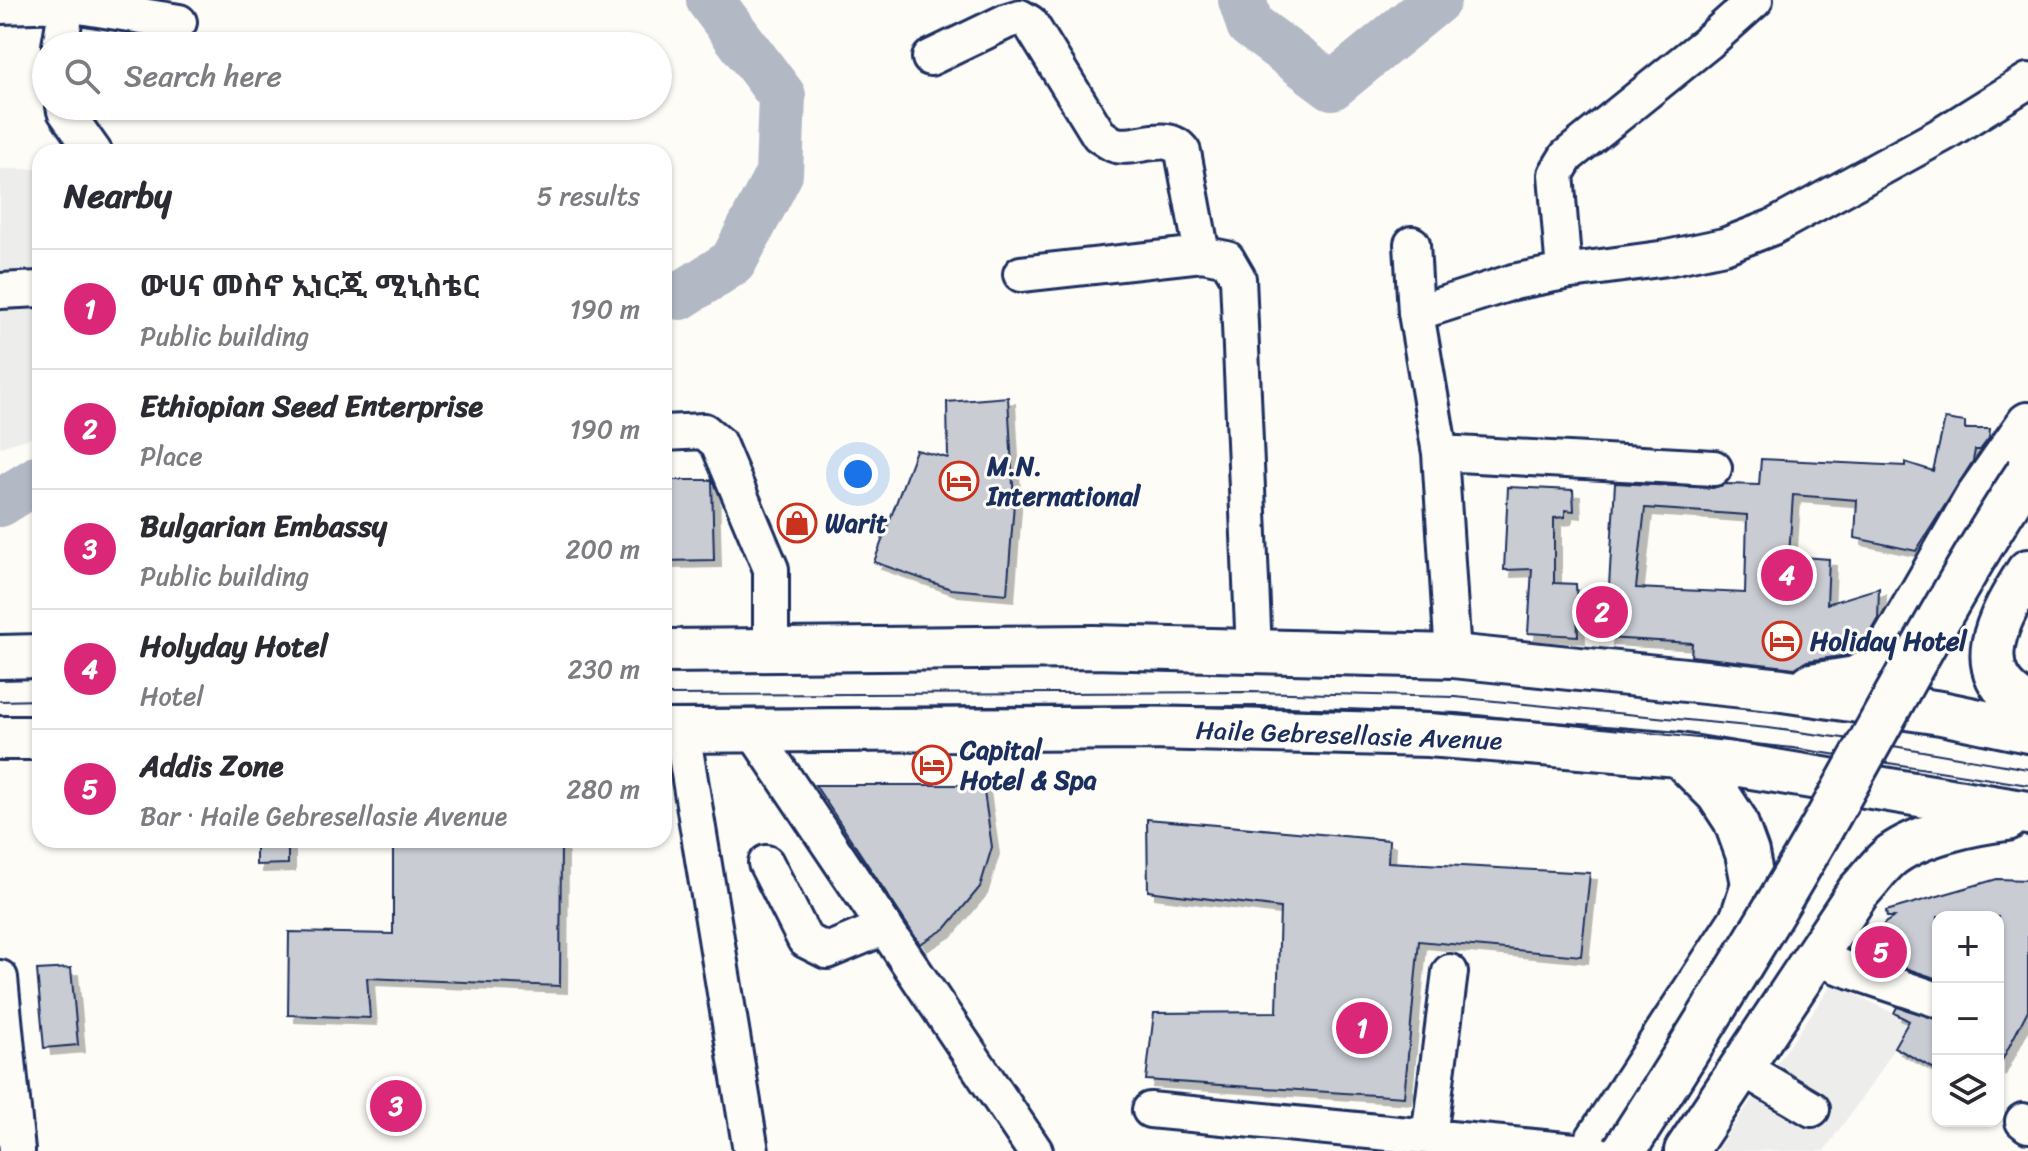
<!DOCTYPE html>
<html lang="en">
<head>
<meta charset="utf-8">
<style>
	body { margin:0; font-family:Sriracha,"Noto Sans Ethiopic",sans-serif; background:#f2f2f3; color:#2b2b33 }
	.controls { position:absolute; right:24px; bottom:24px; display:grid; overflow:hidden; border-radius:16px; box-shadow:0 2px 6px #0004 }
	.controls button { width:72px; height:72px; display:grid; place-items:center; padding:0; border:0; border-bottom:2px solid #e1e1e2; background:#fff; color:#2b2b33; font:40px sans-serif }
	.you { position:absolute; left:858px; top:474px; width:28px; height:28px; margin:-20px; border:6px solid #fff; border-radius:50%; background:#1a73e8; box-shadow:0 0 0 12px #1a73e833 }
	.badge { display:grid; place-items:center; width:52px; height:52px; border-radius:50%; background:#db2777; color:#fff; font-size:26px; font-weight:700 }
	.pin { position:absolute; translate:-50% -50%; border:4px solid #fff; box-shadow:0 2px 8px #0006 }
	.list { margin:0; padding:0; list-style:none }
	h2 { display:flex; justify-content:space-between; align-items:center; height:104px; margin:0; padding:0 32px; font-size:34px }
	h2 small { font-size:26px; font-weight:400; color:#7c7c81 }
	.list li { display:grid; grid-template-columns:52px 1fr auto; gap:24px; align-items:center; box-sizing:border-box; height:120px; padding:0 32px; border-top:2px solid #e1e1e2 }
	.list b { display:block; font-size:30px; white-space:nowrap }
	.list p { margin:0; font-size:26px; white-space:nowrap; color:#7c7c81 }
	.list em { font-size:26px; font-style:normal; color:#7c7c81 }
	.icon { flex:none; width:44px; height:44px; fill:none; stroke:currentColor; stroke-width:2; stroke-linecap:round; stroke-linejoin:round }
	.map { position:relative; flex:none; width:2028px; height:1151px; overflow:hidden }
	.search { position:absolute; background:#fff; box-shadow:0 2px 6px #0004; left:32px; top:32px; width:640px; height:88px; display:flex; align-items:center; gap:20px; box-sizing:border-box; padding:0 28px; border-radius:44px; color:#7c7c81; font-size:30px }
	.panel { position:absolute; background:#fff; box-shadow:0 2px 6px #0004; left:32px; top:144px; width:640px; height:704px; border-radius:24px }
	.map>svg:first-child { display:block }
	.built { fill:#edeeec }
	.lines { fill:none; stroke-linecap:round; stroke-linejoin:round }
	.river { stroke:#b3b8c5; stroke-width:48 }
	.building { fill:#c9ccd3; stroke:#1b2f5e; stroke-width:2; fill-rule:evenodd; filter:url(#shadow) }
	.minor-casing { stroke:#1b2f5e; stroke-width:40 }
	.major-casing { stroke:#1b2f5e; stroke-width:48 }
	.minor { stroke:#fdfcf7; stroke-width:34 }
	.major { stroke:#fdfcf7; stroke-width:42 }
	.tram { stroke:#1b2f5e; stroke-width:2 }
	.major-bridge-casing { stroke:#1b2f5e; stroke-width:48; stroke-linecap:butt }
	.major-bridge { stroke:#fdfcf7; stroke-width:42 }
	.labels { text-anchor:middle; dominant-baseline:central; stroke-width:6; stroke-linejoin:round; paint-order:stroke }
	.poi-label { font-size:26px; font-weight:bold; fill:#1b2f5e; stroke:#fdfcf7; text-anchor:start }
	.street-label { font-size:26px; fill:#1b2f5e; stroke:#fdfcf7 }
</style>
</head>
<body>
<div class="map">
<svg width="2028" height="1151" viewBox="0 0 2028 1151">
	<defs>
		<filter id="shadow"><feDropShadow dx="7" dy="7" stdDeviation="0" flood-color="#0004"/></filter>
	</defs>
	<rect width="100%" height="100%" fill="#fdfcf7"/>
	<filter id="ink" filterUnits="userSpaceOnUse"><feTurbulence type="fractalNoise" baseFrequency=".0125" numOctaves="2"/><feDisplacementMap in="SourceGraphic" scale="16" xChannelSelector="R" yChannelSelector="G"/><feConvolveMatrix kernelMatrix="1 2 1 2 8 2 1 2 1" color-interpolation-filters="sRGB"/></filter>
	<g filter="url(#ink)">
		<!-- built -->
		<path class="built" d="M0 169H40V435L0 447Z
			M1833 983 1909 1021 1879 1074 1824 1151H1716Z"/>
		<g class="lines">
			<!-- river -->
			<path class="river" d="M1242 0 1250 25 1332 86 1437 0
				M664 293 680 296 733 262 779 174 782 96 710 0
				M0 503 40 478"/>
		</g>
		<!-- building -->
		<path class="building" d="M1008 397 1014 503 1007 594 951 589 874 562 916 450 948 458 947 402Z
			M1945 419 1965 422V429H1990L1989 438 1980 450H1975L1973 461 1916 551 1855 538 1857 500 1793 495 1789 556 1829 559 1827 604 1879 588 1878 620 1863 646 1848 655 1807 661 1795 668 1691 656 1692 643 1606 638 1615 483 1713 488 1726 484 1759 485 1761 459 1905 466V462L1933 471ZM1645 508 1747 515 1745 593 1636 588Z
			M664 480H712L714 560 664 561Z
			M1508 487 1573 490 1574 511 1565 510V517L1554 518V583L1576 584 1578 636 1528 633 1532 569 1504 570Z
			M815 785H983L992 847 980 887 946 928 920 944Z
			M1147 819 1389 840 1388 862 1590 873 1581 956 1419 941 1404 1097 1146 1080 1154 1013 1277 1012 1280 908 1148 891Z
			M256 840H288V864L256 865Z
			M393 840H561L560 986 367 978 370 1018 288 1015 289 932 393 934Z
			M1997 879 2028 880V1010L1998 1068V917H1938V979L1863 954 1885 923 1894 917H1887L1886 911Z
			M71 968 78 1045 44 1048 37 970Z
			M1897 1007 1938 1019V1071L1894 1047 1909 1021 1894 1013Z"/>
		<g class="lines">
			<!-- minor casing -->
			<g class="minor-casing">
				<path id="minor" d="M0 6 67 4 69 0
					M60 46 67 4 179 22
					M930 58 1007 21 1020 17 1030 23 1099 135C1104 138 1111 144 1116 145 1137 150 1168 130 1183 152L1202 254
					M64 106 65 111 94 152
					M1412 244 1416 313 1440 453 1453 656
					M1564 272 1667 258 1724 246 1773 227 1943 134 2028 81
					M1021 274 1202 254 1227 259 1238 278 1254 652
					M0 291 40 289
					M1416 313 1513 282 1564 272 1556 174 1567 156 1707 43 1755 0
					M664 433 704 431 718 443 771 569V649
					M1440 453 1714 468
					M682 731 751 1151
					M753 731 1035 1151
					M766 863 805 940 827 951 885 927
					M1814 956 1840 967 1938 1000
					M0 978 17 1151
					M1741 1067 1812 1109
					M1150 1110 1575 1151
					M2023 1121 2028 1125
					M1429 1137 1450 972"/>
			</g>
			<!-- major casing -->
			<g class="major-casing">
				<path id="major" d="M2028 571C1999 617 1965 673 2028 706
					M664 651 1093 647 1453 656 1782 690 1941 713 2028 731
					M0 657 40 656
					M1811 685 1856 678 1881 663 1977 497 2028 424
					M664 731 1150 728 1428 735 1679 755 2028 813
					M0 738H40
					M1590 1151 1742 918 1753 884 1747 853 1735 820 1718 794 1679 755
					M1686 1151 1858 892C1869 881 1880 864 1892 855 1921 834 1973 823 2007 819"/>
			</g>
			<!-- minor -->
			<use href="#minor" class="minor"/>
			<!-- major -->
			<use href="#major" class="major"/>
			<!-- tram -->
			<path class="tram" d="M664 695 1250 692 1455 697 1768 728 1858 740 2028 769
				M0 701 40 700
				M664 709 1260 706 1458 713 1793 748 2028 785
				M0 716 40 715"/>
			<!-- major-bridge casing -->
			<g class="major-bridge-casing">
				<path id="major-bridge" d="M1624 1151C1694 1042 1763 932 1827 819 1893 703 1954 584 2028 472"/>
			</g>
			<!-- major-bridge -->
			<use href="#major-bridge" class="major-bridge"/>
		</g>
	</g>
	<!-- icons -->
	<defs>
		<g id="hotel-ring" transform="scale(2)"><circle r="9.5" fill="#fdfcf7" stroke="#c8321e" stroke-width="1.5"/><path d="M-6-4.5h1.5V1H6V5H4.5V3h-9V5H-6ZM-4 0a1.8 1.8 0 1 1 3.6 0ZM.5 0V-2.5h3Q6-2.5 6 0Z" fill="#c8321e"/></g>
		<g id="shop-ring" transform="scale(2)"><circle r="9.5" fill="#fdfcf7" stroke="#c8321e" stroke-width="1.5"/><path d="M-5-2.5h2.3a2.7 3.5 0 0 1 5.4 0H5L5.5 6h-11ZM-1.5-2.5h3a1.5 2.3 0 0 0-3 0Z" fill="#c8321e"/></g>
	</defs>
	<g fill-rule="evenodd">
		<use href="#hotel-ring" x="959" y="481"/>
		<use href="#shop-ring" x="797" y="523"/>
		<use href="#hotel-ring" x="1782" y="641"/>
		<use href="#hotel-ring" x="932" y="765"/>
	</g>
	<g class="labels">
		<!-- poi labels -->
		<g class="poi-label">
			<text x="987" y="466">M.N.<tspan x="987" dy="30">International</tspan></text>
			<text x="825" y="523">Warit</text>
			<text x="1810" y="641">Holiday Hotel</text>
			<text x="960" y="750">Capital<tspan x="960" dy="30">Hotel &amp; Spa</tspan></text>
		</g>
		<!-- street labels -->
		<g class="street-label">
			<text transform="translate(1349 735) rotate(2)">Haile Gebresellasie Avenue</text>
		</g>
	</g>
</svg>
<div class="controls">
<button>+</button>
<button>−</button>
<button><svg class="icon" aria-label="layers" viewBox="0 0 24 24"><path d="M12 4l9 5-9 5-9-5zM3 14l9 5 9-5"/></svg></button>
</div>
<div class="you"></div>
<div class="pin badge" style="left:1362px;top:1028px">1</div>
<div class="pin badge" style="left:1602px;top:612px">2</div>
<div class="pin badge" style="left:396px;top:1106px">3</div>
<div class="pin badge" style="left:1787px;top:575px">4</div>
<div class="pin badge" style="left:1881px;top:952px">5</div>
<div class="search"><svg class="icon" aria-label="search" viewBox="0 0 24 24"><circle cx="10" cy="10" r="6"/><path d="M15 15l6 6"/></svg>Search here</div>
<section class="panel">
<h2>Nearby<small>5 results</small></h2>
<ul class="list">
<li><span class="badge">1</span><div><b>ውሀና መስኖ ኢነርጂ ሚኒስቴር</b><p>Public building</p></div><em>190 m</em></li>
<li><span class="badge">2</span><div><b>Ethiopian Seed Enterprise</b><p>Place</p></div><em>190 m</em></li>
<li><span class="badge">3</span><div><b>Bulgarian Embassy</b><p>Public building</p></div><em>200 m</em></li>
<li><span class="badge">4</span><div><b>Holyday Hotel</b><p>Hotel</p></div><em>230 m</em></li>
<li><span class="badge">5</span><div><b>Addis Zone</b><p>Bar · Haile Gebresellasie Avenue</p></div><em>280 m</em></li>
</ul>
</section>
</div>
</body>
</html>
